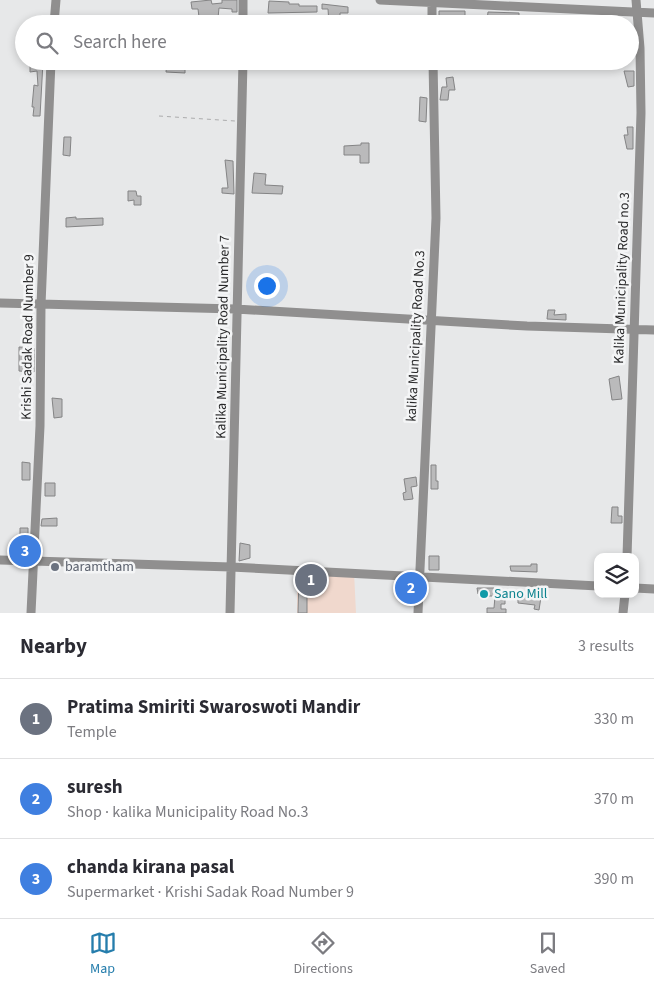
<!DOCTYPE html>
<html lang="en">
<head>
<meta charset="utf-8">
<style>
	body { margin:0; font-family:"Source Sans 3",sans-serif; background:#f2f2f3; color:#2b2b33 }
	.controls { position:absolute; right:15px; bottom:15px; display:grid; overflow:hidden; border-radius:10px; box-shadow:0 2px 8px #0003 }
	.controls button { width:45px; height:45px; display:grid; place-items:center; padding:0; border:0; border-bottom:1px solid #e1e1e2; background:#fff; color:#2b2b33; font:25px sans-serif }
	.you { position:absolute; left:266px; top:285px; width:18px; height:18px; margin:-12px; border:4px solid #fff; border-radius:50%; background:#1a73e8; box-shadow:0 0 0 8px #1a73e833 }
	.badge { display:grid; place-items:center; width:32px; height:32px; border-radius:50%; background:#257dac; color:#fff; font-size:16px; font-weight:700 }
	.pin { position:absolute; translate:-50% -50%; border:2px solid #fff; box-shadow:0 1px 5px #0006 }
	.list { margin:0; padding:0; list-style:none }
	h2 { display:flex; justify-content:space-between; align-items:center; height:65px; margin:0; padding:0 20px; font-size:21px }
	h2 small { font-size:16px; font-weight:400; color:#7c7c81 }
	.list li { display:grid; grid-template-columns:32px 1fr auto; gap:15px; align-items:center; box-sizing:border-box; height:80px; padding:0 20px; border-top:1px solid #e1e1e2 }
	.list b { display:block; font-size:19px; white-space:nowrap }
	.list p { margin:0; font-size:16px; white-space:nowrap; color:#7c7c81 }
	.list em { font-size:16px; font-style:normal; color:#7c7c81 }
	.icon { flex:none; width:28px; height:28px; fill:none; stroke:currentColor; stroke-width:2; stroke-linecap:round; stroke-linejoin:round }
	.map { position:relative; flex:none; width:654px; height:613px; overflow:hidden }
	.search { position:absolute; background:#fff; box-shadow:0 2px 8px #0003; left:15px; right:15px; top:15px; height:55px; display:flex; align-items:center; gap:12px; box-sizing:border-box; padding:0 18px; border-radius:28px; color:#7c7c81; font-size:19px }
	.sheet { height:305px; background:#fff }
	nav { display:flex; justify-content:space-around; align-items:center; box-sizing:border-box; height:70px; border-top:1px solid #e1e1e2; background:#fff; font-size:14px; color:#7c7c81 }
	nav a { display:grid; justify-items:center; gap:2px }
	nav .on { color:#257dac }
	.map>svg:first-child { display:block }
	.education { fill:#f0d8cd }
	.building { fill:#bababb; stroke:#848485 }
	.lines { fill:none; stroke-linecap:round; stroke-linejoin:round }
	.path { stroke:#acacad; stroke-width:1; stroke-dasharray:4 4; stroke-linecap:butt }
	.minor { stroke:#908f8f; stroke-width:9 }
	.worship-dot { fill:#6b7280; stroke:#f4f5f6; stroke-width:2 }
	.culture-dot { fill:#0f9aa8; stroke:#f4f5f6; stroke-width:2 }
	.labels { text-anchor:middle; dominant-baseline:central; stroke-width:5; stroke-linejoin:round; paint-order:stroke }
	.street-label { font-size:14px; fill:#282829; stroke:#f4f5f6 }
	.worship-label { font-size:14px; fill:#5b616d; stroke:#f4f5f6; text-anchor:start }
	.culture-label { font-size:14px; fill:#0d838f; stroke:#f4f5f6; text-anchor:start }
</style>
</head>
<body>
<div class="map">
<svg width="654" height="613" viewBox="0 0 654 613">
	<rect width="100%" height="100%" fill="#e7e8e9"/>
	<!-- education -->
	<path class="education" d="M297 570 354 572 356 613H297Z"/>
	<!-- building -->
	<path class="building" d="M211 0 212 4 222 3V0H237V12H232V9L219 8 218 18H204V16L199 17 198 9H192L191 2Z
		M269 1 289 2V4H299V6H317V12L268 13Z
		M322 4 348 7V13H340V16L334 17V24H329L328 9H322Z
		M439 11H465V18H447V24H439Z
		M488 12 519 13V18H516L517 24H511V21H487Z
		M249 18 272 19 276 20V24H249Z
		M580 18 606 19V24H579Z
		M30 61 43 62 40 116H33L34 107H32L34 85 38 86 37 71 30 72Z
		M167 62 185 64V73L166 72Z
		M624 71H634V86L628 87Z
		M453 77 455 90H449L448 100H440L442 87H447L446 78Z
		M420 97 427 98 426 122 419 121Z
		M627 127H633V149H627L624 135H628Z
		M64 137H71L70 156 63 155Z
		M361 143H369V163H360V155H344V146L361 145Z
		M225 160 233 161 234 194 222 193V188H228Z
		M254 173 266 174 265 185 283 186 282 194 252 193Z
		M128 191H136L137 196H141V205H134V200L128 201Z
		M76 217V219L103 218V225L66 227V218Z
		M548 310H555L554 315 566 314V320L547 319Z
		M19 347 34 348V372L19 371Z
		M619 376 622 399 612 400 609 379Z
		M52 398 62 399V417L54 418Z
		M22 462 30 463V480H22Z
		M431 465H436V481H438V489H431Z
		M416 477 417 486 411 487 413 499 404 500 403 493 406 492 404 479Z
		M45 483H55V496H45Z
		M612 507H618V516H622V523H611Z
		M57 518V526H41L42 519Z
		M20 528H28V555L11 551 14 540H20Z
		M240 543 250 545V558L239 561Z
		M429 556H439V570H429Z
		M531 564H537V572L511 571 510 566H531Z
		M299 577 313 578V583L307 582V613H298Z
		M477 588H494L495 595H505V604H501V609H506V613H487V608H494L495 596H481V593L478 594Z
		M518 595 541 597 539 610 534 609 535 605 518 603Z"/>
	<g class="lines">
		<!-- path -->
		<path class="path" d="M159 116 235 121"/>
		<!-- minor -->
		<path class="minor" d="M243 0V24
			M380 0 654 13
			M432 0V24
			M54 24 56 0
			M0 303 236 309 527 326 654 330
			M627 557 641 113 640 48 636 0
			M0 560 231 567 598 586
			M635 588 654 589
			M31 613 40 426 41 305 51 61
			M230 613 243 61
			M418 613 436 218 433 61
			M623 613 625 594"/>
	</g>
	<!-- markers -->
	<circle class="worship-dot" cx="55" cy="567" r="5"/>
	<circle class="culture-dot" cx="484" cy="594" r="5"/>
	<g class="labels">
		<!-- street labels -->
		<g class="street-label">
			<text transform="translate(622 278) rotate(-88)">Kalika Municipality Road no.3</text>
			<text transform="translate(416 336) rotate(-87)">kalika Municipality Road No.3</text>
			<text transform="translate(28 337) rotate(-89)">Krishi Sadak Road Number 9</text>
			<text transform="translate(223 337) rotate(-89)">Kalika Municipality Road Number 7</text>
		</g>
		<!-- worship labels -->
		<g class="worship-label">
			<text x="65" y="567">baramtham</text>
		</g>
		<!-- culture labels -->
		<g class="culture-label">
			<text x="494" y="594">Sano Mill</text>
		</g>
	</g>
</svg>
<div class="controls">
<button><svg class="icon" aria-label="layers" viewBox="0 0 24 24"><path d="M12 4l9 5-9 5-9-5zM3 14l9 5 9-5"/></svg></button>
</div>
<div class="you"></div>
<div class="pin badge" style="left:311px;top:580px;background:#6b7280">1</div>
<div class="pin badge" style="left:411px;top:588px;background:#3f7fe0">2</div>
<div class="pin badge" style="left:25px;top:551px;background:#3f7fe0">3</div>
<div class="search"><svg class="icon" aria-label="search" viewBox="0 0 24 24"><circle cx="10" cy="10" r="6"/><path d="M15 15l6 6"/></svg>Search here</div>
</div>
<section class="sheet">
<h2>Nearby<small>3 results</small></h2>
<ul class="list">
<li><span class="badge" style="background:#6b7280">1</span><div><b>Pratima Smiriti Swaroswoti Mandir</b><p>Temple</p></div><em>330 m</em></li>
<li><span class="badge" style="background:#3f7fe0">2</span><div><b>suresh</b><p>Shop · kalika Municipality Road No.3</p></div><em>370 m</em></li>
<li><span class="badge" style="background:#3f7fe0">3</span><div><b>chanda kirana pasal</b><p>Supermarket · Krishi Sadak Road Number 9</p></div><em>390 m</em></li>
</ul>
</section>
<nav>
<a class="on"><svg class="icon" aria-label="map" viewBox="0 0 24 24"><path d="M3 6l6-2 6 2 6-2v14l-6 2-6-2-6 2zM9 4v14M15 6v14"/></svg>Map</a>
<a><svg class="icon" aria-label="directions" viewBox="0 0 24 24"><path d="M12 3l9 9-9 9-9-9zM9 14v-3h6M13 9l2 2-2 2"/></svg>Directions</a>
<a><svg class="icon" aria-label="saved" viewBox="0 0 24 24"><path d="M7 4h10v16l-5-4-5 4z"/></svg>Saved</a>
</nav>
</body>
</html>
